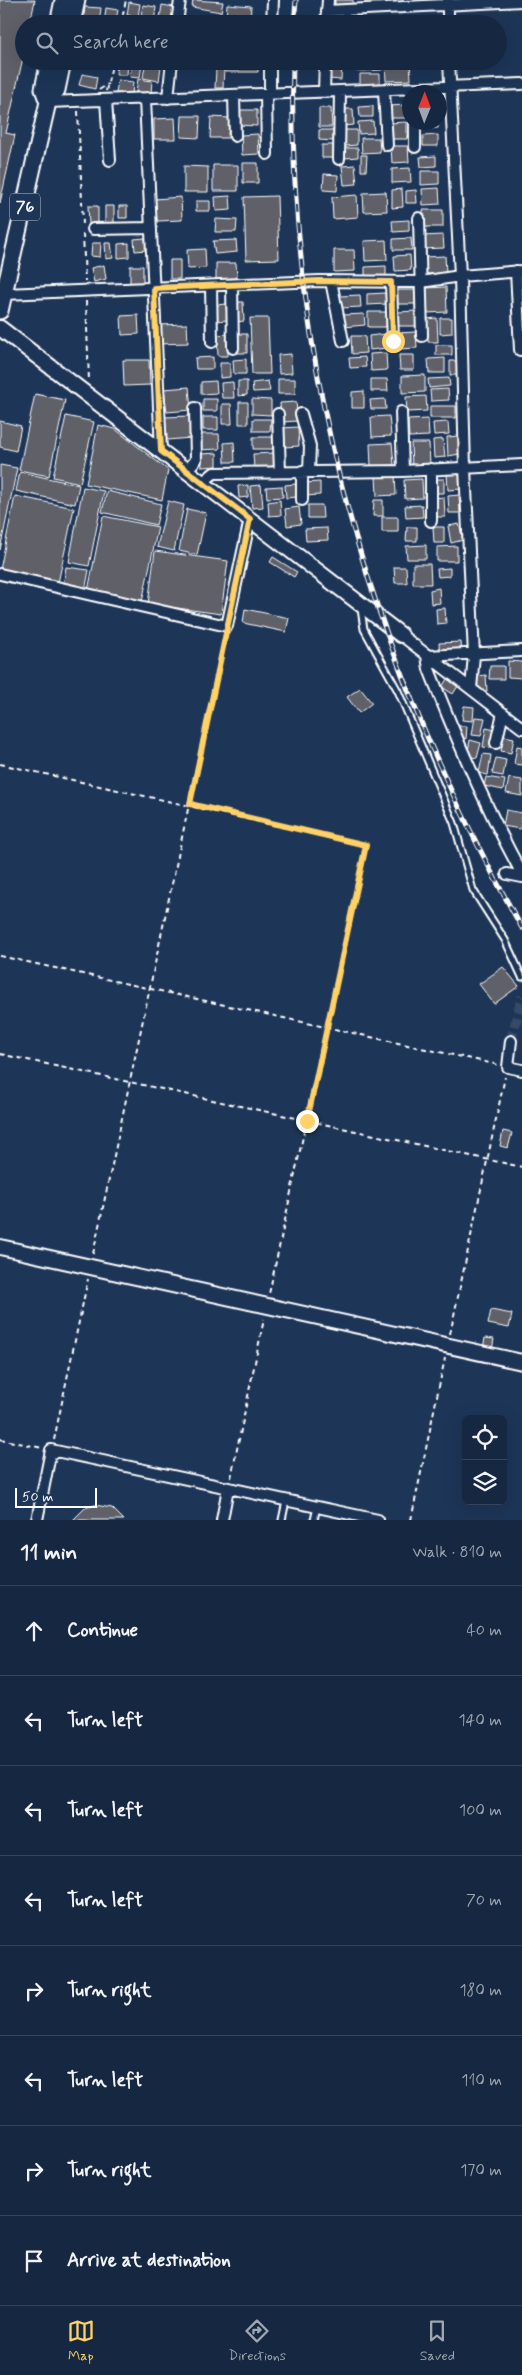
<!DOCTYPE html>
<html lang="en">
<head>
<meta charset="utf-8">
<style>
	body { margin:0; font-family:Mynerve,sans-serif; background:#23344c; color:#f1f3f6 }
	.controls { position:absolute; right:15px; bottom:15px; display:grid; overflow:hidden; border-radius:8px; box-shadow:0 5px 20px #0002 }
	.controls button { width:45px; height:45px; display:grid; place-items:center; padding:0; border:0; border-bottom:1px solid #35445a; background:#162841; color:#f1f3f6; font:25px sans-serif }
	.compass { position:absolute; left:402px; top:85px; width:45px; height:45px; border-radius:50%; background:#162841; box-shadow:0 5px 20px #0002; rotate:1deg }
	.scale { position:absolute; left:15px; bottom:12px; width:82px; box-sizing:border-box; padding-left:5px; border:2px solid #fff; border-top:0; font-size:14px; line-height:18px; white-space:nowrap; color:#fff; -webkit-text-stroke:4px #1d3557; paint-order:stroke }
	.stop { position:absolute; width:15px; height:15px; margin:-11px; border:4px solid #ffd166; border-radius:50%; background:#fff }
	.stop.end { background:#ffd166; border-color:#fff; box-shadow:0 1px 5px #0008 }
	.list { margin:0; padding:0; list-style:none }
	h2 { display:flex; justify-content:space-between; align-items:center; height:65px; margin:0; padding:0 20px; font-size:21px }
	h2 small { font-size:16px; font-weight:400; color:#9ea6b1 }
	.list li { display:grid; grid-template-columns:32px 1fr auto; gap:15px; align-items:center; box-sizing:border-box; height:90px; padding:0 20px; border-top:1px solid #35445a }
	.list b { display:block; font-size:19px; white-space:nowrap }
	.list em { font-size:16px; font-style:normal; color:#9ea6b1 }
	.icon { flex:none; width:28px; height:28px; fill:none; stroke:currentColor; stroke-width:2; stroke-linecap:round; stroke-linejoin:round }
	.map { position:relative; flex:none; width:522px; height:1520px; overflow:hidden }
	.search { position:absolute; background:#162841; box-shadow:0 5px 20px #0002; left:15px; right:15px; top:15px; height:55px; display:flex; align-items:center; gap:12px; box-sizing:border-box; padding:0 18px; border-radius:28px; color:#9ea6b1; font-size:19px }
	.sheet { height:785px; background:#162841 }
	nav { display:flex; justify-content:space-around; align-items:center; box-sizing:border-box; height:70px; border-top:1px solid #35445a; background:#162841; font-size:14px; color:#9ea6b1 }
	nav a { display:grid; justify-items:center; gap:2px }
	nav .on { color:#ffd166 }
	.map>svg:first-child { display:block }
	.building { fill:#5e6168; stroke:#fff }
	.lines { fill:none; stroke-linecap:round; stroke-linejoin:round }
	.street-tunnel { stroke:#344968; stroke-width:10; stroke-dasharray:10 5; stroke-linecap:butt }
	.lane-casing { stroke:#fff; stroke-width:9 }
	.street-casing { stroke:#fff; stroke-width:14 }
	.secondary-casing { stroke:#fff; stroke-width:18 }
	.primary-casing { stroke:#fff; stroke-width:19 }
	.path { stroke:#fff; stroke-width:2; stroke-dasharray:5 4; stroke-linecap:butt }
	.lane { stroke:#1d3557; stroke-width:5 }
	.street { stroke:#1d3557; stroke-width:10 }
	.secondary { stroke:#1d3557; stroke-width:14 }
	.primary { stroke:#1d3557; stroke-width:15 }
	.rail-casing { stroke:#fff; stroke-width:5 }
	.rail { stroke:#1d3557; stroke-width:3; stroke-dasharray:9; stroke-linecap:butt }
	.route { stroke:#ffd166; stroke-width:6 }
	.labels { text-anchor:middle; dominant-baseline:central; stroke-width:4; stroke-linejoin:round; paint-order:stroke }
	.shield { fill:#1d3557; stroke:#bbc2cd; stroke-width:1 }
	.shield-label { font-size:16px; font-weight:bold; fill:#fff }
</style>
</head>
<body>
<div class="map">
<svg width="522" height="1520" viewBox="0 0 522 1520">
	<rect width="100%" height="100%" fill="#1d3557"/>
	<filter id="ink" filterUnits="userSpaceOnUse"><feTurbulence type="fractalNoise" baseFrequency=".02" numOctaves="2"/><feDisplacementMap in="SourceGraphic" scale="10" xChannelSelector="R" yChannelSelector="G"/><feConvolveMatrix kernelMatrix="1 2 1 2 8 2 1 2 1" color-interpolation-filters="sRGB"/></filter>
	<g filter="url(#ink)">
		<!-- building -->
		<path class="building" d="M0 0H35L30 24H24V53L6 133 15 135 0 203Z
			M193 0 223 2 221 12 192 7Z
			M335 0H353V7L335 6Z
			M129 2 140 4 138 17 127 15Z
			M227 4 251 6 250 23 226 21Z
			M143 5 156 7 154 23 140 21Z
			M162 5 174 7 172 20 160 18Z
			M85 7 101 8 99 24 83 23Z
			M106 8 118 10 115 24H104Z
			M195 17 220 19V24H194Z
			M79 61H106L105 67Z
			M117 61H128L127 75H116Z
			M225 61H258V72H225Z
			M356 61H382V70L356 71Z
			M385 61H410L411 80 386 81Z
			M132 62 142 63 140 78 130 77Z
			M331 63 342 64 341 80 329 79Z
			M145 65 161 67 159 81 143 78Z
			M216 68H224L223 88H215Z
			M82 74 97 77 95 89 79 85Z
			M360 74H380V86H360Z
			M138 79 152 81 151 93 136 92Z
			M118 80 133 82 132 95 116 93Z
			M406 105 407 118H390L389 106Z
			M373 106V117H360L359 107Z
			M319 108H331L332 127H319Z
			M342 109H353L354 125 343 126Z
			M239 110H257V126L238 125Z
			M182 116H200L199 138 181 137Z
			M211 117 229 118 228 138H210Z
			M175 118 176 139H154V119Z
			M373 121 374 133 359 134 358 122Z
			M407 122V139H388V123Z
			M418 122H438V128L419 129Z
			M319 130H333V141L319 140Z
			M344 130H357V145L345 146Z
			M258 134 259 154 242 155 241 135Z
			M438 135V146H423V136Z
			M361 138H379L380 152 362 153Z
			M322 145H333V158H322Z
			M391 146H408L409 162 392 163Z
			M345 148H358V157L345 158Z
			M361 155H367L366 171H361Z
			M436 156V166L421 167 420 157Z
			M243 163H258V183H243Z
			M213 165H238V191H213Z
			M355 165 357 184 344 185 342 166Z
			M184 166 208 167V192H184Z
			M410 168 411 182 392 183V169Z
			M421 171H439V184L421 185Z
			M324 174 338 175 337 191 323 190Z
			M439 188 440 204 423 205 422 189Z
			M402 189 403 207 392 208V190Z
			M416 190 417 203H406V191Z
			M386 192 387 211 364 212 363 193Z
			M357 195 358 217 333 219 332 197Z
			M230 196 231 210 216 211 215 197Z
			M277 196 279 259 246 260 244 197Z
			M181 197 182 220 157 221 155 199Z
			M196 201H210V211H196Z
			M88 206H98V224H89Z
			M105 206H114V227H105Z
			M119 206H127V218H119Z
			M423 210H443V227H423Z
			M216 219 237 220 236 232H215Z
			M409 220V231L393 232 392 221Z
			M443 235 444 248 422 249V236Z
			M145 238 146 250 135 251 134 239Z
			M411 238 412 250H393V239Z
			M236 240 237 252 215 254 213 241Z
			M386 240 387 260 365 261 364 241Z
			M92 243H101L100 257 91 256Z
			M105 243H111L113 258 106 259Z
			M129 243V257L118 258V244Z
			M205 249 206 268 188 269 187 250Z
			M334 250H354L355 271 334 272Z
			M410 255 411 270 395 271 394 256Z
			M445 256 446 273 425 274 424 257Z
			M170 260H180V279H170Z
			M216 263H236L237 278 216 279Z
			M104 265 106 279 94 282 91 268Z
			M130 266H143V284H130Z
			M386 266V278L365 279V267Z
			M446 287 447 312 427 313 426 288Z
			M396 290H416V304H396Z
			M385 293 386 304 367 305V294Z
			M360 295 361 307 341 308 340 296Z
			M235 302H243L244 321 236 322Z
			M226 304 227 320 217 321 216 305Z
			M416 311V326H398V312Z
			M368 312H386V327H368Z
			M364 314 365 325 343 327V315Z
			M138 315 139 334 122 335 121 316Z
			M250 318H268L270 374H252Z
			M437 318 438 342H428L426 319Z
			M440 318H452V333L440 334Z
			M187 324 188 343 159 344 158 325Z
			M416 332 417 348 398 349 397 333Z
			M227 334 228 356H218L217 335Z
			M238 334H247V353H238Z
			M385 334 386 348 370 350 369 336Z
			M351 336H365L366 353 352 354Z
			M436 345H452V355H436Z
			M386 353 387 370 371 371 370 354Z
			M291 354 292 373 279 374 278 355Z
			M399 355H414V370H400Z
			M213 357V369H196L195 358Z
			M365 357 366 367 350 368 349 358Z
			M445 358V373H429L428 359Z
			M246 359V374H234L233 360Z
			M123 360H149L150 385 124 386Z
			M450 361H457V375H450Z
			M220 363H230V377L220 378Z
			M425 375V392L402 393V376Z
			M449 378 450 386 429 388 428 379Z
			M278 379H295V394H278Z
			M371 379H387L388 391H371Z
			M216 381 217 393 201 394V382Z
			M238 381H247V395L238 396Z
			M268 381 270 391 253 392 252 383Z
			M233 382 234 398H222L221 383Z
			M189 387 191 410 167 412 164 389Z
			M448 389 449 400 431 401 430 390Z
			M364 391V408H352V392Z
			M35 394 65 400 49 476 19 470Z
			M426 396 427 411 407 412 406 397Z
			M203 399H217V411H203Z
			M252 399 271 400V415L252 414Z
			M385 399 386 409H371L370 400Z
			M239 402H248V424H239Z
			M296 402 298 421 281 422 280 403Z
			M222 404H231L232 424H222Z
			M430 406H456V418H430Z
			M66 416 94 422 80 483 53 477Z
			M190 416 191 438 167 440 165 417Z
			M389 416 391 436 372 437 371 417Z
			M203 417H218V430H203Z
			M253 419H271L270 431H253Z
			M428 419 429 436 409 437 408 420Z
			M0 421 21 426 16 451 0 447Z
			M448 422 449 434 434 435 433 423Z
			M98 425 115 429 168 470 162 500 86 484Z
			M298 427 299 446 284 447 282 428Z
			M198 434H219L220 449 198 450Z
			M459 436 460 454 448 456 447 437Z
			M253 437H273V449H253Z
			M443 439 445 457 434 458 433 440Z
			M234 442 235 462H225L224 443Z
			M392 443 394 465 371 466 370 444Z
			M411 443H429L430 466 412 467Z
			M217 453V466L202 467 201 454Z
			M274 453 275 466 254 468 253 454Z
			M0 465 17 468 0 550Z
			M20 472 79 485 75 504 16 491Z
			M459 473 461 489 448 490 447 474Z
			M395 475 396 495 377 496 376 476Z
			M422 479 423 498 405 499 404 480Z
			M432 479H444V493H432Z
			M320 482V495L305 496 304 483Z
			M296 484 297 497 286 498 285 485Z
			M248 485V497L239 498 238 486Z
			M261 485 263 507 252 508 250 486Z
			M282 486 283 497 267 498 266 487Z
			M83 487 104 491 89 566 69 562Z
			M107 491 161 504 156 525 102 512Z
			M459 495 460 513H449L448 496Z
			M15 496 74 508 58 583 0 570Z
			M444 497 445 517H435L434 498Z
			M280 500 281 515 269 516 268 502Z
			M374 500H383V516H373Z
			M168 501 184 505 174 551 157 547Z
			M308 505H322L323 518H308Z
			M422 505 423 517 406 518 405 506Z
			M299 507 301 524 287 526 285 509Z
			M187 509 206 513 197 555 179 551Z
			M103 516 158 527 142 602 88 591Z
			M382 517H398V532H382Z
			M459 524 463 540 451 543 448 526Z
			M407 527H417V541H406Z
			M433 527H444V543H434Z
			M327 528 328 540 306 541 305 529Z
			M426 545V559H407L406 546Z
			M457 546V561H437V547Z
			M155 551 228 561 221 614 148 604Z
			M273 557 297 572 294 577 270 562Z
			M413 564H430L431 584H413Z
			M66 567 89 570 85 591 63 587Z
			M394 567H406L407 583H395Z
			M450 568V576L438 577 437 569Z
			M439 588 440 603 431 604 430 590Z
			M445 608 446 623 437 624 436 609Z
			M245 609 289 618 286 632 243 623Z
			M461 642 462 655 440 656 439 643Z
			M508 661 522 662V678L508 677Z
			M490 666H504V679H489Z
			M486 675 487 691H478L477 676Z
			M447 679 458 686 453 694 442 687Z
			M360 688 372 703 359 713 347 697Z
			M464 706 474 707 473 721 462 720Z
			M475 717 485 718 481 736 472 735Z
			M458 726H467L466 739H457Z
			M486 728 495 730 492 748 483 747Z
			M504 736 514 738 511 753 501 751Z
			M470 740 481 743 477 758 467 756Z
			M517 746 522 747V765L514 764Z
			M483 754 491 755 488 775 479 773Z
			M496 758 506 760 503 776 492 774Z
			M486 777 505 780 503 790 484 786Z
			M509 778 522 780V796L506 793Z
			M506 810 522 813 520 829 503 826Z
			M503 967 519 986 494 1004 479 984Z
			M503 1131 512 1133 508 1148 500 1146Z
			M491 1310 512 1314 509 1328 488 1324Z
			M485 1338 494 1339 492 1350 483 1348Z
			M95 1505 112 1508 124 1520H73L85 1508Z"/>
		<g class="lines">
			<!-- street-tunnel -->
			<path class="street-tunnel" d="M511 1041 522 996"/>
			<!-- lane casing -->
			<g class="lane-casing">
				<path id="lane" d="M361 609 364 629 398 691 454 823 473 890 505 940 522 977
					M282 1520 286 1501
					M314 1520 317 1507"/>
			</g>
			<!-- street casing -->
			<g class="street-casing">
				<path id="street" d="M448 0V24
					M327 11 522 1
					M177 24 180 0
					M272 24 273 0
					M326 24 328 0
					M449 61 460 276 465 468 474 655 471 688
					M384 91 387 145
					M324 92 325 61
					M266 94 267 154
					M270 94V61
					M234 95 235 136
					M168 98 172 61
					M145 99 161 451
					M106 100 110 160
					M48 102 522 84
					M415 122V147
					M339 159 340 92
					M419 218 422 336
					M93 229 151 228
					M516 271 520 350
					M331 281 343 341
					M391 282 393 341
					M232 285 233 348
					M211 286 212 342
					M5 294 319 281 421 282 460 276 522 271
					M401 412 403 471
					M278 414 280 472
					M301 414 310 446 309 471
					M187 470 196 460 195 408
					M302 471V500
					M203 482 214 473 403 471 522 465
					M431 521V469
					M0 574 227 626 250 519
					M401 635 522 728
					M522 651 427 656 429 669C456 739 486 808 522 874
					M496 743 503 713
					M507 874 522 877
					M511 1041 508 1067 522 1070
					M37 1520 51 1450 378 1520
					M222 1520 228 1488"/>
			</g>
			<!-- secondary casing -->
			<g class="secondary-casing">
				<path id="secondary" d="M0 328 401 635
					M0 1247 522 1362"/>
			</g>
			<!-- primary casing -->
			<g class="primary-casing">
				<path id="primary" d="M58 24 63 0
					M72 24 77 0
					M48 102 43 89 49 61
					M0 311 48 102 57 90 63 61"/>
			</g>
			<!-- path -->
			<path class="path" d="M121 24 126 0
				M99 90 108 84
				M106 91 113 61
				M78 111 83 224
				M83 234 85 281
				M86 301 89 381
				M0 764 366 845 269 1294
				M0 956 499 1065
				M0 1054 522 1167
				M93 1254 225 636
				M450 1334 505 1077
				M0 1439 42 1448
				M54 1440 88 1279
				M231 1478 264 1319
				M411 1520 445 1358"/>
			<!-- lane -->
			<use href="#lane" class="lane"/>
			<!-- street -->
			<use href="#street" class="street"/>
			<!-- secondary -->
			<use href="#secondary" class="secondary"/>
			<!-- primary -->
			<use href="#primary" class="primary"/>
			<!-- rail casing -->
			<g class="rail-casing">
				<path id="rail" d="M294 24 296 0
					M293 61C286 370 371 661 522 928"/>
			</g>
			<!-- rail -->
			<use href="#rail" class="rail"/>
		</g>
	</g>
	<g class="lines" filter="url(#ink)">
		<!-- route -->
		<path class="route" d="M307 1121 366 845 190 804 250 519 161 451 154 288 319 281 391 282 393 341"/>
	</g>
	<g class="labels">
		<!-- shield labels -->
		<rect class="shield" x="10" y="193.5" width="30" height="27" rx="4"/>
		<g class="shield-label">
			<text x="25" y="207">76</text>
		</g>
	</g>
</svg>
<div class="controls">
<button><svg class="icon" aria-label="locate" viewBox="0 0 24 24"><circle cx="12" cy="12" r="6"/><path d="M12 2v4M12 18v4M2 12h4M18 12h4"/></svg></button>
<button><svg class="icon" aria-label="layers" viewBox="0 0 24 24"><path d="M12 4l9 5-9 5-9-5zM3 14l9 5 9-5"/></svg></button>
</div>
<svg class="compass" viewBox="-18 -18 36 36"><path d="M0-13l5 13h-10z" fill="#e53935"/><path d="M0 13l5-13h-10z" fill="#9ea6b1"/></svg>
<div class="scale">50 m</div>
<div class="stop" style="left:393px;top:341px"></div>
<div class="stop end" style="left:307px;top:1121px"></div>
<div class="search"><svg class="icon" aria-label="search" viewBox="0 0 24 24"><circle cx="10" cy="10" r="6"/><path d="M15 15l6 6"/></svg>Search here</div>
</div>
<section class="sheet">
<h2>11 min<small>Walk · 810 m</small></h2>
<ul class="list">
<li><svg class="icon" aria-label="ahead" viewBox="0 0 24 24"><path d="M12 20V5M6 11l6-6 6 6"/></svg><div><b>Continue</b></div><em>40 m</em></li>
<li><svg class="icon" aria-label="left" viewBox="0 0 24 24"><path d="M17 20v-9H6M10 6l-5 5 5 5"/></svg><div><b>Turn left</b></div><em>140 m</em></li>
<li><svg class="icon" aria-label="left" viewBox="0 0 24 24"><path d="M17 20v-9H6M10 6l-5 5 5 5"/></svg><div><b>Turn left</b></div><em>100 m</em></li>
<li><svg class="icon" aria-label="left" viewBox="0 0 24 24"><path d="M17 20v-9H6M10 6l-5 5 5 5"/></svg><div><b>Turn left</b></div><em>70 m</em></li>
<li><svg class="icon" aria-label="right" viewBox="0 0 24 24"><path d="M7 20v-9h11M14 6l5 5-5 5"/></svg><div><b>Turn right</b></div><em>180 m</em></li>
<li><svg class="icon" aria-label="left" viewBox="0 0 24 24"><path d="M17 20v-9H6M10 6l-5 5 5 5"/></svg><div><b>Turn left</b></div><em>110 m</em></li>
<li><svg class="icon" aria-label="right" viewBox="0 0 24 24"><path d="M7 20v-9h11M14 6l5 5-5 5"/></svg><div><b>Turn right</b></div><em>170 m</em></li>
<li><svg class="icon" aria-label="arrive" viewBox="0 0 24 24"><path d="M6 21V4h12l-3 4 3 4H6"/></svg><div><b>Arrive at destination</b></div></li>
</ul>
</section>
<nav>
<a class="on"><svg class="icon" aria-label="map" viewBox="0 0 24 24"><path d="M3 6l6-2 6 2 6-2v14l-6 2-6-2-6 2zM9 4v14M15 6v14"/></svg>Map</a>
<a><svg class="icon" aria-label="directions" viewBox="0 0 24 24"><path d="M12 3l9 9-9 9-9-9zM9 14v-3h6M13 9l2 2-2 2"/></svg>Directions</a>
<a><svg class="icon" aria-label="saved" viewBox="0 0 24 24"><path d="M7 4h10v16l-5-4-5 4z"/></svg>Saved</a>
</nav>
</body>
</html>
